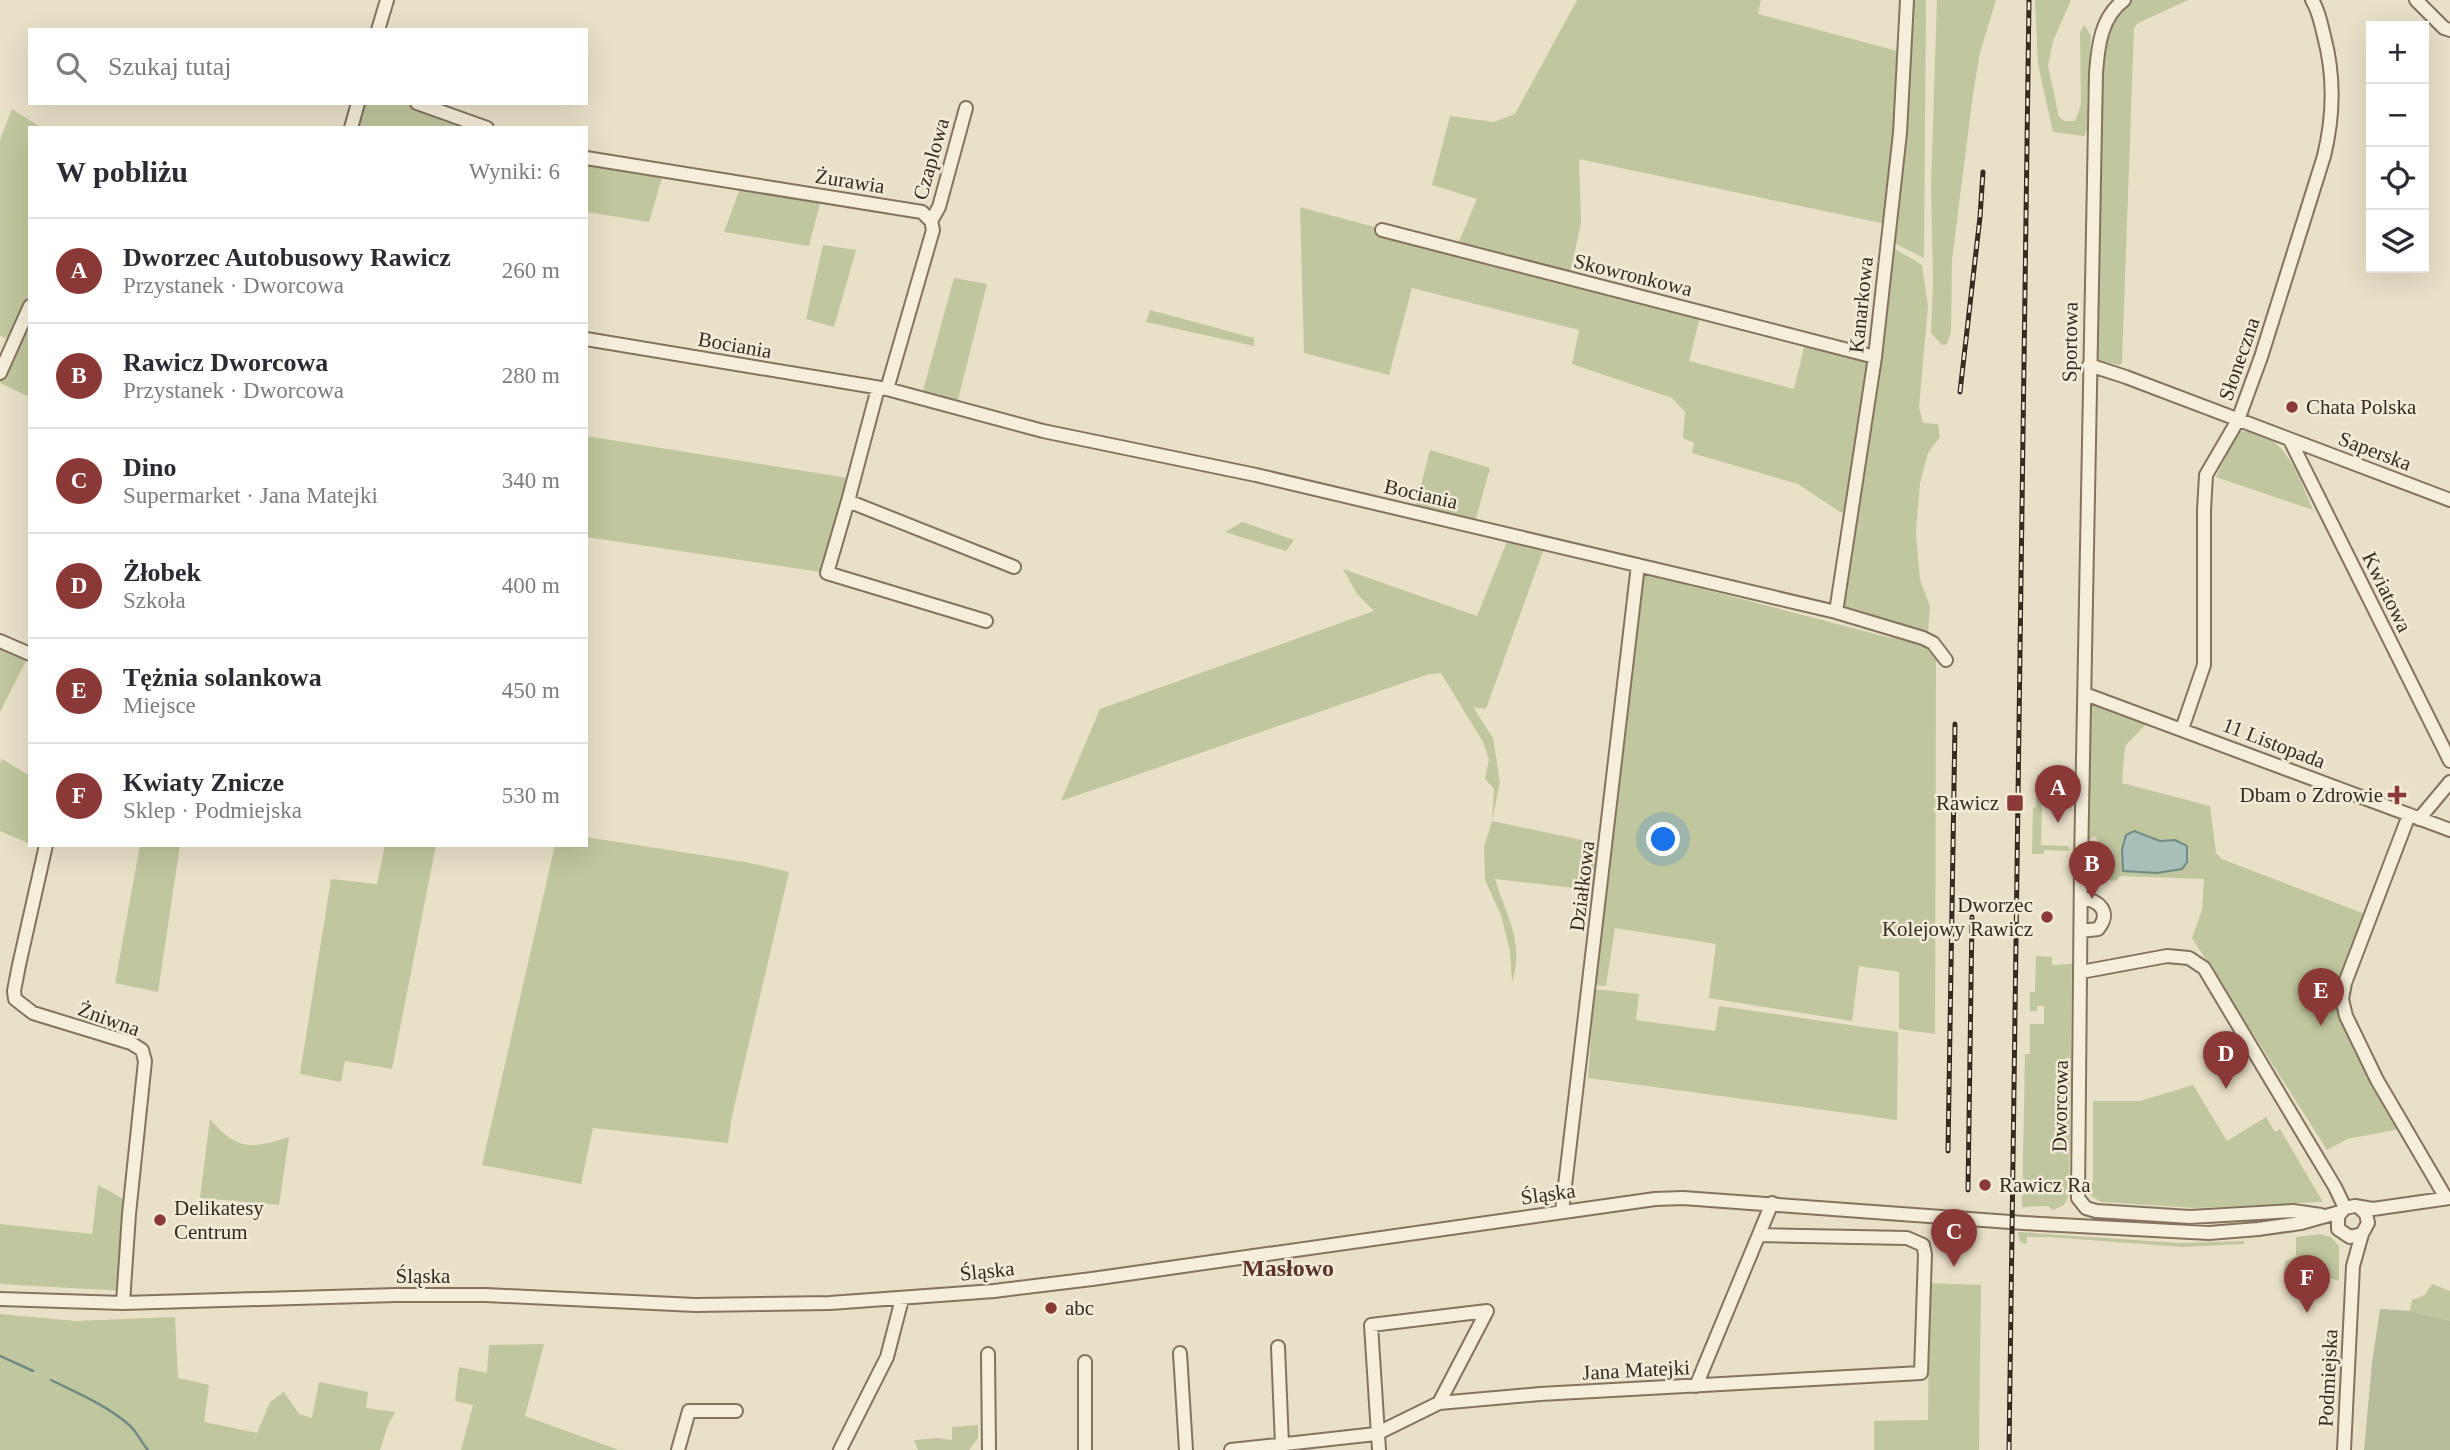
<!DOCTYPE html>
<html lang="pl">
<head>
<meta charset="utf-8">
<style>
	body { margin:0; font-family:Georgia,serif; background:#f7f7f7; color:#2b2b33 }
	.controls { position:absolute; right:21px; top:21px; display:grid; overflow:hidden; border-radius:0px; box-shadow:0 7px 28px #0002 }
	.controls button { width:63px; height:63px; display:grid; place-items:center; padding:0; border:0; border-bottom:2px solid #e1e1e2; background:#fff; color:#2b2b33; font:35px sans-serif }
	.you { position:absolute; left:1664px; top:840px; width:24px; height:24px; margin:-18px; border:5px solid #fff; border-radius:50%; background:#1a73e8; box-shadow:0 0 0 10px #1a73e833 }
	.badge { display:grid; place-items:center; width:46px; height:46px; border-radius:50%; background:#8b3936; color:#fff; font-size:23px; font-weight:700 }
	.pin { position:absolute; translate:-50% -58px; filter:drop-shadow(0 2px 4px #0008) }
	.pin::after { content:''; position:absolute; top:37px; width:24px; height:21px; background:inherit; clip-path:polygon(0 0,100% 0,50% 100%) }
	.list { margin:0; padding:0; list-style:none }
	h2 { display:flex; justify-content:space-between; align-items:center; height:91px; margin:0; padding:0 28px; font-size:30px }
	h2 small { font-size:23px; font-weight:400; color:#7c7c81 }
	.list li { display:grid; grid-template-columns:46px 1fr auto; gap:21px; align-items:center; box-sizing:border-box; height:105px; padding:0 28px; border-top:2px solid #e1e1e2 }
	.list b { display:block; font-size:26px; white-space:nowrap }
	.list p { margin:0; font-size:23px; white-space:nowrap; color:#7c7c81 }
	.list em { font-size:23px; font-style:normal; color:#7c7c81 }
	.icon { flex:none; width:38px; height:38px; fill:none; stroke:currentColor; stroke-width:2; stroke-linecap:round; stroke-linejoin:round }
	.map { position:relative; flex:none; width:2450px; height:1450px; overflow:hidden }
	.search { position:absolute; background:#fff; box-shadow:0 7px 28px #0002; left:28px; top:28px; width:560px; height:77px; display:flex; align-items:center; gap:18px; box-sizing:border-box; padding:0 24px; border-radius:0px; color:#7c7c81; font-size:26px }
	.panel { position:absolute; background:#fff; box-shadow:0 7px 28px #0002; left:28px; top:126px; width:560px; height:721px; border-radius:0px }
	.map>svg:first-child { display:block }
	.green { fill:#c0c69d; fill-rule:evenodd }
	.cemetery { fill:#b7bc9b }
	.water { fill:#a8beb8; stroke:#708b85; stroke-width:2 }
	.lines { fill:none; stroke-linecap:round; stroke-linejoin:round }
	.stream { stroke:#708b85; stroke-width:2.5 }
	.minor-casing { stroke:#83735f; stroke-width:16 }
	.minor { stroke:#f5eeda; stroke-width:12 }
	.rail-casing { stroke:#352b21; stroke-width:5 }
	.rail { stroke:#f1ebd7; stroke-width:2.5; stroke-dasharray:8; stroke-linecap:butt }
	.poi-dot { fill:#8b3936; stroke:#f1ebd7; stroke-width:2.5 }
	.labels { text-anchor:middle; dominant-baseline:central; stroke-width:5; stroke-linejoin:round; paint-order:stroke }
	.street-label { font-size:21px; fill:#352b21; stroke:#f1ebd7 }
	.poi-label { font-size:21px; fill:#352b21; stroke:#f1ebd7; text-anchor:start }
	.quarter-label { font-size:24px; font-weight:bold; fill:#5c3326; stroke:#f1ebd7 }
</style>
</head>
<body>
<div class="map">
<svg width="2450" height="1450" viewBox="0 0 2450 1450">
	<rect width="100%" height="100%" fill="#e9e0c8"/>
	<!-- green -->
	<path class="green" d="M1577 0H1761L1758 14 1905 53 1907 0H1926L1924 258 1888 240 1890 225 1579 159 1581 223 1569 278 1701 313 1689 361 1794 389 1806 339 1875 357 1886 252 1895 249 1922 265 1928 306 1919 407 1923 423 1938 424 1940 437 1928 453 1920 483 1916 531 1917 547 1920 580 1930 606 1928 632 1923 638 1936 650 1935 1034 1899 1029V972L1859 966 1852 1021 1709 998 1716 944 1615 928 1606 986 1590 985 1600 891 1495 879C1506 915 1525 942 1512 982L1510 951 1501 915 1485 880 1484 847 1492 821 1494 789 1485 779 1489 759 1483 742 1441 673 1429 674 1061 801 1100 709 1374 611 1357 594 1343 569 1477 616 1510 534 1546 543 1486 709 1473 707 1493 738 1500 782 1492 821 1605 845 1638 565 1648 567 1649 575 1891 638 1894 629 1836 612 1854 521 1798 484 1692 453 1694 443 1683 438 1685 412 1672 398 1572 364 1579 330 1412 288 1389 375 1304 353 1300 207 1456 249 1477 199 1432 185 1450 116 1494 122 1515 114Z
		M1937 0H1996L1980 53 1973 94 1952 260 1951 332 1947 344 1942 345 1931 333 1933 281 1931 186Z
		M2035 0H2071L2053 41 2048 66 2059 117 2065 121H2075L2081 105 2080 33 2084 25 2091 35 2087 102 2091 122 2084 136 2053 132 2038 64Z
		M2133 0H2188L2138 23 2134 28 2122 362 2120 365 2098 361 2094 356 2103 49C2108 28 2114 12 2133 0Z
		M358 103H417L487 128H351Z
		M12 109 42 128H30V397L0 383V373L12 345 8 339 0 336V140Z
		M586 158 664 171 649 222 586 212Z
		M742 183 822 196 809 246 724 232Z
		M823 245 856 250 834 327 806 319Z
		M954 278 987 284 956 408 921 398Z
		M1150 310 1254 338V346L1146 322Z
		M2241 431C2286 431 2298 476 2313 510L2216 477 2235 435Z
		M586 436 854 479 827 573 586 537Z
		M1430 450 1490 468 1474 525 1414 512Z
		M1243 522 1294 540 1286 551 1225 532Z
		M0 647 27 659 0 712Z
		M2099 699 2152 718 2125 746 2122 783 2210 806 2216 853 2222 859 2370 916 2342 999 2405 1128 2347 1139 2327 1150 2192 938 2202 910 2204 879 2120 876 2116 881 2107 880 2112 864 2095 836 2086 841 2092 703ZM2135 831 2160 841 2175 840 2182 869 2157 873Z
		M2 759 30 776V844L0 831V764Z
		M2037 775H2075V800H2042L2041 845 2069 846V851L2044 850V854H2032L2033 808 2036 807Z
		M586 837 745 862 789 872 732 1116 728 1143 593 1128 581 1184 482 1165 555 845H586Z
		M140 845H180L158 992 115 983Z
		M385 845H436L392 1069 345 1061 341 1082 300 1074 331 879 377 884Z
		M2036 956 2052 957V965L2072 964 2069 1194 2064 1205 2053 1210 2048 1206 2022 1207 2025 1054H2030V1024H2044V1006H2037V1011H2030V992H2035Z
		M1594 989 1639 994 1636 1020 1715 1031 1719 1006 1898 1032 1897 1120 1588 1078Z
		M2193 1085 2227 1141 2266 1117 2275 1132 2280 1129 2323 1202 2196 1208 2101 1202 2088 1194 2086 1182 2093 1183V1101H2140Z
		M210 1119C237 1151 252 1149 289 1137L279 1205 200 1198Z
		M98 1185 131 1203 124 1291 0 1284V1224L92 1234Z
		M2018 1232 2179 1243 2244 1241V1244L2182 1247 2049 1237H2027V1244L2020 1242Z
		M2320 1234 2331 1237 2339 1246V1281L2312 1272 2310 1279 2294 1283 2283 1273 2286 1261 2296 1256V1237Z
		M1929 1283 1981 1285 1979 1450H1874V1421L1928 1420Z
		M2432 1284 2450 1291V1321L2410 1311 2412 1300 2425 1295Z
		M0 1314 76 1321 175 1317 178 1378 209 1385 204 1422 257 1433 270 1402 284 1392 299 1414 312 1418 319 1382 368 1392 366 1408 395 1412 388 1425 380 1450H0Z
		M544 1344 525 1416 619 1450H461L473 1405 455 1401 459 1367 487 1373 489 1345Z
		M978 1425V1438L969 1450H918L914 1440 938 1438 952 1440V1427Z"/>
	<!-- cemetery -->
	<path class="cemetery" d="M2380 1309 2410 1311 2450 1321V1450H2364L2372 1363Z"/>
	<!-- water -->
	<path class="water" d="M2134 831 2160 841 2175 840 2187 846V862L2182 869 2157 873 2123 871 2122 849 2126 835Z"/>
	<g class="lines">
		<!-- stream -->
		<path class="stream" d="M0 1356 33 1371
			M51 1380C77 1393 106 1405 128 1424 136 1430 141 1442 148 1450"/>
		<!-- minor casing -->
		<g class="minor-casing">
			<path id="minor" d="M2124 0C2101 17 2098 46 2096 73L2081 864 2078 1198 2086 1208 2096 1211 2190 1217 2293 1211 2321 1215
				M2416 0 2444 28 2450 30
				M378 30 387 0
				M417 103 487 128
				M351 128 358 103
				M586 158 922 212 931 221 933 230 887 389
				M931 221 939 207 966 108
				M1382 230 1875 357
				M586 339 887 389 1043 431 1256 475 1836 612 1923 638 1933 643 1946 660
				M2089 365 2126 377 2450 500
				M0 373 30 306
				M878 388 848 501 1014 567
				M2290 440 2450 761
				M848 501 827 573 986 621
				M1836 612 1875 357 1900 133 1907 0
				M0 641 30 654
				M2085 694 2450 830
				M2182 729 2204 665V510L2206 475 2238 420 2261 357 2324 156C2334 115 2335 77 2324 36 2321 24 2319 11 2312 0
				M2409 815 2345 983 2342 999 2346 1016 2377 1080 2446 1198
				M2419 819 2450 782
				M46 845 19 965 14 991 15 999 33 1013 131 1043 142 1050 145 1061 129 1214 123 1303
				M2081 931 2098 929C2112 912 2099 900 2081 898
				M2081 972 2167 956 2189 958 2204 968 2335 1187 2345 1208
				M1562 1211 1638 565
				M2362 1234 2350 1237 2338 1229V1216L2345 1208 2355 1206 2373 1209 2450 1198
				M0 1299 123 1303 396 1295H486L695 1305 830 1303 994 1291 1092 1279 1655 1199 1683 1198 2024 1223 2209 1233 2258 1229 2301 1223 2340 1212
				M1278 1347 1282 1445
				M1180 1353 1186 1450
				M988 1354 989 1450
				M1085 1362V1450
				M1696 1386 1772 1203
				M678 1450 689 1411H736
				M840 1450 887 1357 902 1299
				M1231 1450 1376 1434 1439 1403 1540 1394 1921 1373 1925 1254 1923 1245 1907 1238 1759 1235
				M1379 1450 1371 1325 1487 1311 1439 1403
				M2344 1450 2353 1266 2362 1234 2368 1223 2366 1214 2360 1208"/>
		</g>
		<!-- minor -->
		<use href="#minor" class="minor"/>
		<!-- rail casing -->
		<g class="rail-casing">
			<path id="rail" d="M1960 392 1980 217 1983 172
				M1948 1151 1955 724
				M1968 1190 1972 917
				M2009 1450 2029 0"/>
		</g>
		<!-- rail -->
		<use href="#rail" class="rail"/>
	</g>
	<!-- markers -->
	<g class="poi-dot">
		<circle cx="2292" cy="407" r="7"/>
		<path d="M2393.5 784.5h7v7h7v7h-7v7h-7v-7h-7v-7h7z"/>
		<rect x="2006" y="794" width="18" height="18" rx="3.5"/>
		<circle cx="2047" cy="917" r="7"/>
		<circle cx="1985" cy="1185" r="7"/>
		<circle cx="160" cy="1220" r="7"/>
		<circle cx="1051" cy="1308" r="7"/>
	</g>
	<g class="labels">
		<!-- street labels -->
		<g class="street-label">
			<text transform="translate(931 159) rotate(-74)">Czaplowa</text>
			<text transform="translate(850 181) rotate(9)">Żurawia</text>
			<text transform="translate(1633 275) rotate(14)">Skowronkowa</text>
			<text transform="translate(1861 305) rotate(-84)">Kanarkowa</text>
			<text transform="translate(2070 342) rotate(-89)">Sportowa</text>
			<text transform="translate(735 345) rotate(10)">Bociania</text>
			<text transform="translate(2239 359) rotate(-71)">Słoneczna</text>
			<text transform="translate(2375 451) rotate(21)">Saperska</text>
			<text transform="translate(1421 494) rotate(13)">Bociania</text>
			<text transform="translate(2387 592) rotate(64)">Kwiatowa</text>
			<text transform="translate(2274 743) rotate(21)">11 Listopada</text>
			<text transform="translate(1582 886) rotate(-83)">Działkowa</text>
			<text transform="translate(109 1019) rotate(20)">Żniwna</text>
			<text transform="translate(2060 1106) rotate(-89)">Dworcowa</text>
			<text transform="translate(1548 1194) rotate(-8)">Śląska</text>
			<text transform="translate(987 1271) rotate(-6)">Śląska</text>
			<text x="423" y="1276">Śląska</text>
			<text transform="translate(1636 1370) rotate(-3)">Jana Matejki</text>
			<text transform="translate(2328 1378) rotate(-87)">Podmiejska</text>
		</g>
		<!-- poi labels -->
		<g class="poi-label">
			<text x="2306" y="407">Chata Polska</text>
			<text x="2383" y="795" text-anchor="end">Dbam o Zdrowie</text>
			<text x="1999" y="803" text-anchor="end">Rawicz</text>
			<text x="2033" y="905" text-anchor="end">Dworzec<tspan x="2033" dy="24">Kolejowy Rawicz</tspan></text>
			<text x="1999" y="1185">Rawicz Ra</text>
			<text x="174" y="1208">Delikatesy<tspan x="174" dy="24">Centrum</tspan></text>
			<text x="1065" y="1308">abc</text>
		</g>
		<!-- quarter labels -->
		<g class="quarter-label">
			<text x="1288" y="1268">Masłowo</text>
		</g>
	</g>
</svg>
<div class="controls">
<button>+</button>
<button>−</button>
<button><svg class="icon" aria-label="locate" viewBox="0 0 24 24"><circle cx="12" cy="12" r="6"/><path d="M12 2v4M12 18v4M2 12h4M18 12h4"/></svg></button>
<button><svg class="icon" aria-label="layers" viewBox="0 0 24 24"><path d="M12 4l9 5-9 5-9-5zM3 14l9 5 9-5"/></svg></button>
</div>
<div class="you"></div>
<div class="pin badge" style="left:2058px;top:823px">A</div>
<div class="pin badge" style="left:2092px;top:899px">B</div>
<div class="pin badge" style="left:1954px;top:1267px">C</div>
<div class="pin badge" style="left:2226px;top:1089px">D</div>
<div class="pin badge" style="left:2321px;top:1026px">E</div>
<div class="pin badge" style="left:2307px;top:1313px">F</div>
<div class="search"><svg class="icon" aria-label="search" viewBox="0 0 24 24"><circle cx="10" cy="10" r="6"/><path d="M15 15l6 6"/></svg>Szukaj tutaj</div>
<section class="panel">
<h2>W pobliżu<small>Wyniki: 6</small></h2>
<ul class="list">
<li><span class="badge">A</span><div><b>Dworzec Autobusowy Rawicz</b><p>Przystanek · Dworcowa</p></div><em>260 m</em></li>
<li><span class="badge">B</span><div><b>Rawicz Dworcowa</b><p>Przystanek · Dworcowa</p></div><em>280 m</em></li>
<li><span class="badge">C</span><div><b>Dino</b><p>Supermarket · Jana Matejki</p></div><em>340 m</em></li>
<li><span class="badge">D</span><div><b>Żłobek</b><p>Szkoła</p></div><em>400 m</em></li>
<li><span class="badge">E</span><div><b>Tężnia solankowa</b><p>Miejsce</p></div><em>450 m</em></li>
<li><span class="badge">F</span><div><b>Kwiaty Znicze</b><p>Sklep · Podmiejska</p></div><em>530 m</em></li>
</ul>
</section>
</div>
</body>
</html>
